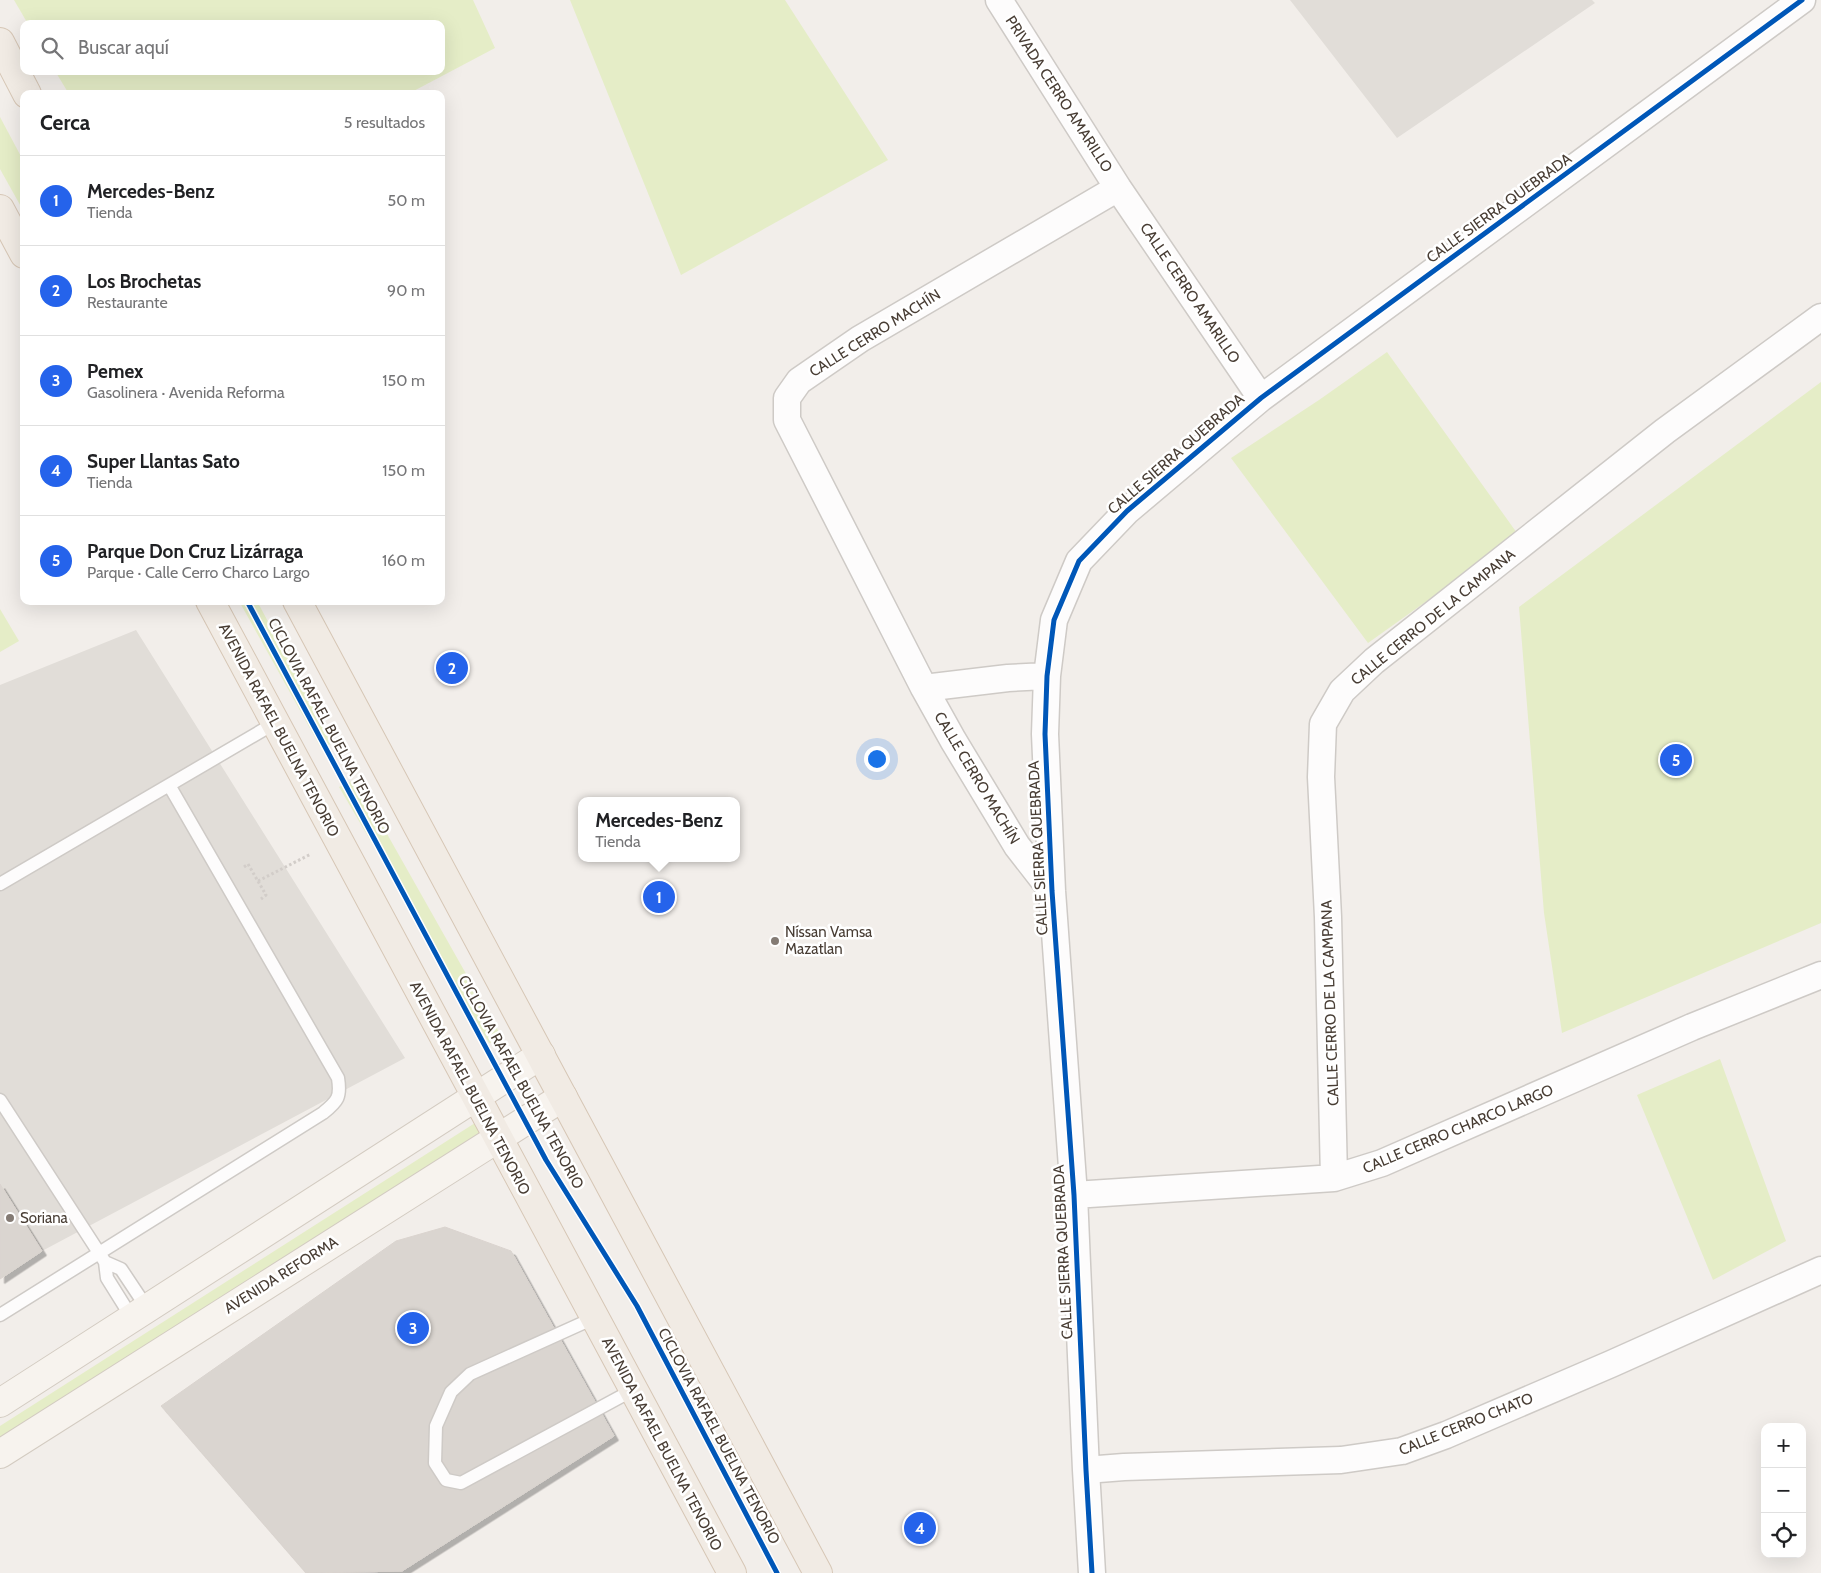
<!DOCTYPE html>
<html lang="es">
<head>
<meta charset="utf-8">
<style>
	body { margin:0; font-family:Cabin,sans-serif; background:#f6f6f6; color:#202124 }
	.controls { position:absolute; right:15px; bottom:15px; display:grid; overflow:hidden; border-radius:10px; box-shadow:0 5px 20px #0002 }
	.controls button { width:45px; height:45px; display:grid; place-items:center; padding:0; border:0; border-bottom:1px solid #e0e0e0; background:#fff; color:#202124; font:25px sans-serif }
	.you { position:absolute; left:876px; top:758px; width:18px; height:18px; margin:-12px; border:4px solid #fff; border-radius:50%; background:#1a73e8; box-shadow:0 0 0 8px #1a73e833 }
	.badge { display:grid; place-items:center; width:32px; height:32px; border-radius:50%; background:#2563eb; color:#fff; font-size:16px; font-weight:700 }
	.pin { position:absolute; translate:-50% -50%; border:2px solid #fff; box-shadow:0 1px 5px #0006 }
	.popup { position:absolute; left:578px; top:797px; width:162px; height:65px; box-sizing:border-box; display:grid; place-content:center; border-radius:10px; background:#fff; filter:drop-shadow(0 1px 4px #0005); font-size:16px; white-space:nowrap; color:#757577 }
	.popup b { font-size:19px; color:#202124 }
	.popup::after { content:''; position:absolute; left:50%; top:100%; margin-left:-10px; border:10px solid transparent; border-top-color:#fff }
	.list { margin:0; padding:0; list-style:none }
	h2 { display:flex; justify-content:space-between; align-items:center; height:65px; margin:0; padding:0 20px; font-size:21px }
	h2 small { font-size:16px; font-weight:400; color:#757577 }
	.list li { display:grid; grid-template-columns:32px 1fr auto; gap:15px; align-items:center; box-sizing:border-box; height:90px; padding:0 20px; border-top:1px solid #e0e0e0 }
	.list b { display:block; font-size:19px; white-space:nowrap }
	.list p { margin:0; font-size:16px; white-space:nowrap; color:#757577 }
	.list em { font-size:16px; font-style:normal; color:#757577 }
	.icon { flex:none; width:28px; height:28px; fill:none; stroke:currentColor; stroke-width:2; stroke-linecap:round; stroke-linejoin:round }
	.map { position:relative; flex:none; width:1821px; height:1573px; overflow:hidden }
	.search { position:absolute; background:#fff; box-shadow:0 5px 20px #0002; left:20px; top:20px; width:425px; height:55px; display:flex; align-items:center; gap:12px; box-sizing:border-box; padding:0 18px; border-radius:10px; color:#757577; font-size:19px }
	.panel { position:absolute; background:#fff; box-shadow:0 5px 20px #0002; left:20px; top:90px; width:425px; height:515px; border-radius:10px }
	.map>svg:first-child { display:block }
	.green { fill:#e5edc7 }
	.parking { fill:#e1ddd8 }
	.building { fill:#dad5d0; stroke:#dad4cf; filter:url(#shadow) }
	.lines { fill:none; stroke-linecap:round; stroke-linejoin:round }
	.lane-casing { stroke:#cecac6; stroke-width:15 }
	.street-casing { stroke:#cecac6; stroke-width:29 }
	.secondary-casing { stroke:#d3cbc1; stroke-width:30 }
	.primary-casing { stroke:#d6c6b5; stroke-width:30 }
	.path { stroke:#d2cdc9; stroke-width:3; stroke-dasharray:2.5 2.5; stroke-linecap:butt }
	.lane { stroke:#fdfcfc; stroke-width:12 }
	.street { stroke:#fdfcfc; stroke-width:26 }
	.secondary { stroke:#f7f3ee; stroke-width:28 }
	.primary { stroke:#f1ebe4; stroke-width:28 }
	.cycleway-casing { stroke:#fff; stroke-width:8 }
	.cycleway { stroke:#0057b8; stroke-width:5 }
	.poi-dot { fill:#847b74; stroke:#fff; stroke-width:2 }
	.labels { text-anchor:middle; dominant-baseline:central; stroke-width:5; stroke-linejoin:round; paint-order:stroke }
	.street-label { font-size:15px; fill:#483d34; stroke:#fff }
	.poi-label { font-size:15px; fill:#483d34; stroke:#fff; text-anchor:start }
</style>
</head>
<body>
<div class="map">
<svg width="1821" height="1573" viewBox="0 0 1821 1573">
	<defs>
		<filter id="shadow"><feDropShadow dx="4.5" dy="4.5" stdDeviation="0" flood-color="#0004"/></filter>
	</defs>
	<rect width="100%" height="100%" fill="#f2eeea"/>
	<!-- green -->
	<path class="green" d="M14 0H473L495 48 408 94H69L55 71H441V24H28Z
		M570 0H785L888 160 681 275Z
		M0 117 24 162V212L0 169Z
		M1387 352 1517 533 1452 583 1368 643 1231 458 1319 400Z
		M1821 382V923L1562 1033 1544 913 1519 607Z
		M239 601H257L333 743 321 748Z
		M0 609 19 641 0 652Z
		M356 779 504 1041 489 1043 339 787Z
		M1720 1059 1786 1241 1713 1280 1637 1095Z
		M475 1123 481 1135 0 1441V1426Z"/>
	<!-- parking -->
	<path class="parking" d="M1290 0H1592L1595 3 1397 138Z
		M136 630 405 1058 42 1251 0 1184V685Z"/>
	<!-- building -->
	<path class="building" d="M0 1184 42 1251 0 1279Z
		M445 1227 511 1251 614 1436 402 1571 306 1573 161 1406 396 1241Z"/>
	<g class="lines">
		<!-- lane casing -->
		<g class="lane-casing">
			<path id="lane" d="M0 884 275 723
				M0 1100 105 1262 107 1278 132 1318
				M105 1262 121 1269 147 1308
				M0 1315 323 1113C338 1101 341 1097 338 1078L169 785
				M594 1318 470 1374 451 1392 436 1426 435 1463 446 1480 461 1483 633 1390"/>
		</g>
		<!-- street casing -->
		<g class="street-casing">
			<path id="street" d="M999 0 1118 188 1261 398
				M924 688 1008 678 1047 676
				M1052 891 1017 846 953 740 924 688 787 420V398L799 381 860 339 1118 188
				M1334 1178 1328 917 1321 777 1323 724 1342 691 1374 661 1665 431 1821 317
				M1074 1195 1334 1178 1382 1163 1692 1027 1821 975
				M1086 1470 1124 1467 1341 1460 1402 1451 1446 1435 1611 1364 1821 1270
				M1092 1573 1086 1470 1074 1195 1052 891 1045 734 1047 676 1054 620 1079 561 1127 511 1261 398 1802 0"/>
		</g>
		<!-- secondary casing -->
		<g class="secondary-casing">
			<path id="secondary" d="M0 1403 541 1055
				M0 1454 563 1097"/>
		</g>
		<!-- primary casing -->
		<g class="primary-casing">
			<path id="primary" d="M0 42 27 94
				M0 209 24 254
				M210 601 732 1573
				M297 601 818 1573"/>
		</g>
		<!-- path -->
		<path class="path" d="M244 867 248 864 266 895 261 899
			M258 881 311 854"/>
		<!-- lane -->
		<use href="#lane" class="lane"/>
		<!-- street -->
		<use href="#street" class="street"/>
		<!-- secondary -->
		<use href="#secondary" class="secondary"/>
		<!-- primary -->
		<use href="#primary" class="primary"/>
		<!-- cycleway casing -->
		<g class="cycleway-casing">
			<path id="cycleway" d="M247 601 546 1160 637 1306 777 1573
				M1092 1573 1086 1470 1074 1195 1052 891 1045 734 1047 676 1054 620 1079 561 1127 511 1261 398 1802 0"/>
		</g>
		<!-- cycleway -->
		<use href="#cycleway" class="cycleway"/>
	</g>
	<!-- markers -->
	<g class="poi-dot">
		<circle cx="775" cy="941" r="5"/>
		<circle cx="10" cy="1218" r="5"/>
	</g>
	<g class="labels">
		<!-- street labels -->
		<g class="street-label">
			<text transform="translate(1059 94) rotate(57)">PRIVADA CERRO AMARILLO</text>
			<text transform="translate(1499 208) rotate(-36)">CALLE SIERRA QUEBRADA</text>
			<text transform="translate(1190 293) rotate(56)">CALLE CERRO AMARILLO</text>
			<text transform="translate(875 333) rotate(-32)">CALLE CERRO MACHÍN</text>
			<text transform="translate(1176 454) rotate(-41)">CALLE SIERRA QUEBRADA</text>
			<text transform="translate(1433 617) rotate(-39)">CALLE CERRO DE LA CAMPANA</text>
			<text transform="translate(329 726) rotate(62)">CICLOVIA RAFAEL BUELNA TENORIO</text>
			<text transform="translate(279 730) rotate(62)">AVENIDA RAFAEL BUELNA TENORIO</text>
			<text transform="translate(977 778) rotate(59)">CALLE CERRO MACHÍN</text>
			<text transform="translate(1038 848) rotate(-93)">CALLE SIERRA QUEBRADA</text>
			<text transform="translate(1330 1003) rotate(-92)">CALLE CERRO DE LA CAMPANA</text>
			<text transform="translate(521 1082) rotate(61)">CICLOVIA RAFAEL BUELNA TENORIO</text>
			<text transform="translate(470 1088) rotate(62)">AVENIDA RAFAEL BUELNA TENORIO</text>
			<text transform="translate(1458 1129) rotate(-23)">CALLE CERRO CHARCO LARGO</text>
			<text transform="translate(1063 1252) rotate(-93)">CALLE SIERRA QUEBRADA</text>
			<text transform="translate(281 1275) rotate(-32)">AVENIDA REFORMA</text>
			<text transform="translate(1466 1424) rotate(-22)">CALLE CERRO CHATO</text>
			<text transform="translate(719 1436) rotate(62)">CICLOVIA RAFAEL BUELNA TENORIO</text>
			<text transform="translate(662 1444) rotate(62)">AVENIDA RAFAEL BUELNA TENORIO</text>
		</g>
		<!-- poi labels -->
		<g class="poi-label">
			<text x="785" y="932">Níssan Vamsa<tspan x="785" dy="17">Mazatlan</tspan></text>
			<text x="20" y="1218">Soriana</text>
		</g>
	</g>
</svg>
<div class="controls">
<button>+</button>
<button>−</button>
<button><svg class="icon" aria-label="locate" viewBox="0 0 24 24"><circle cx="12" cy="12" r="6"/><path d="M12 2v4M12 18v4M2 12h4M18 12h4"/></svg></button>
</div>
<div class="you"></div>
<div class="pin badge" style="left:659px;top:897px">1</div>
<div class="popup"><b>Mercedes-Benz</b>Tienda</div>
<div class="pin badge" style="left:452px;top:668px">2</div>
<div class="pin badge" style="left:413px;top:1328px">3</div>
<div class="pin badge" style="left:920px;top:1528px">4</div>
<div class="pin badge" style="left:1676px;top:760px">5</div>
<div class="search"><svg class="icon" aria-label="search" viewBox="0 0 24 24"><circle cx="10" cy="10" r="6"/><path d="M15 15l6 6"/></svg>Buscar aquí</div>
<section class="panel">
<h2>Cerca<small>5 resultados</small></h2>
<ul class="list">
<li><span class="badge">1</span><div><b>Mercedes-Benz</b><p>Tienda</p></div><em>50 m</em></li>
<li><span class="badge">2</span><div><b>Los Brochetas</b><p>Restaurante</p></div><em>90 m</em></li>
<li><span class="badge">3</span><div><b>Pemex</b><p>Gasolinera · Avenida Reforma</p></div><em>150 m</em></li>
<li><span class="badge">4</span><div><b>Super Llantas Sato</b><p>Tienda</p></div><em>150 m</em></li>
<li><span class="badge">5</span><div><b>Parque Don Cruz Lizárraga</b><p>Parque · Calle Cerro Charco Largo</p></div><em>160 m</em></li>
</ul>
</section>
</div>
</body>
</html>
